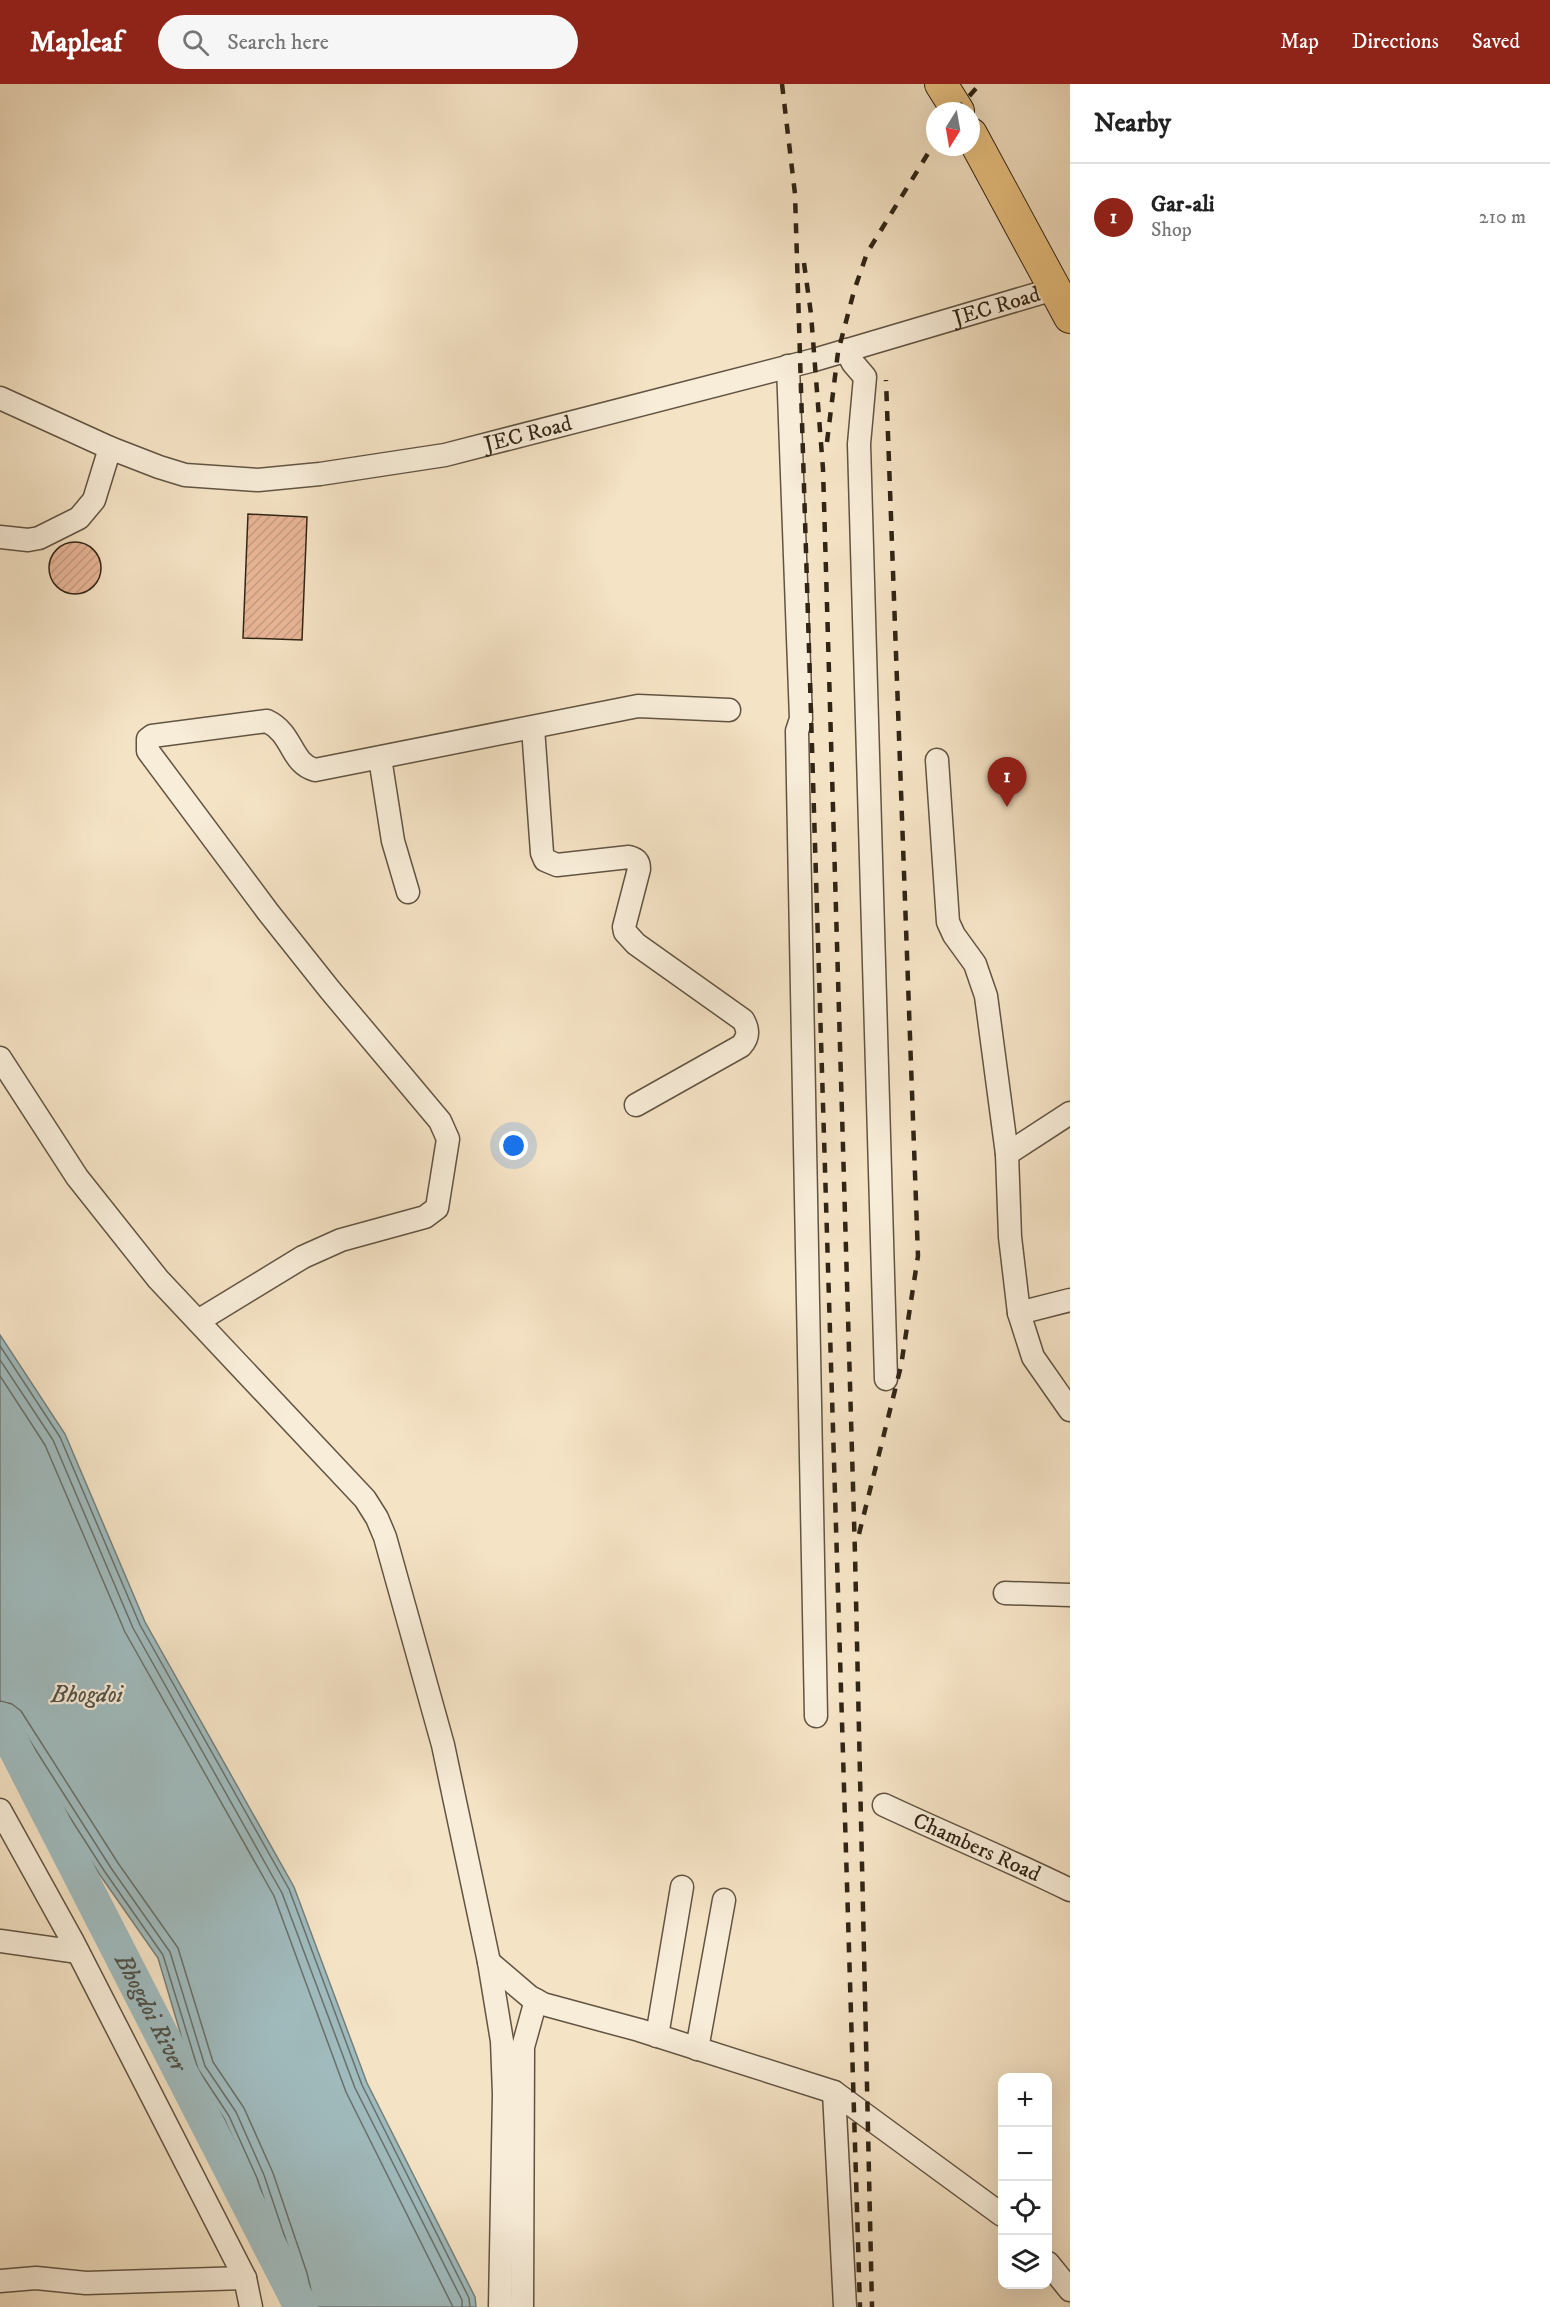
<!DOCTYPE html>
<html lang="en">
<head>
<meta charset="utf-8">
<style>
	body { margin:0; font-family:"IM FELL DW Pica",serif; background:#f6f6f6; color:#222 }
	.controls { position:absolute; right:18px; bottom:18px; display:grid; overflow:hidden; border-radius:12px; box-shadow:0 6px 24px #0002 }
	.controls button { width:54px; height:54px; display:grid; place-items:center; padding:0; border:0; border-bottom:2px solid #e0e0e0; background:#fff; color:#222; font:30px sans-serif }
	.compass { position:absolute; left:926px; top:18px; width:54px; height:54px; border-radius:50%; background:#fff; box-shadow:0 6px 24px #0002; rotate:191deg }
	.you { position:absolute; left:514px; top:1062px; width:21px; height:21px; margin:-15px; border:4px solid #fff; border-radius:50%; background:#1a73e8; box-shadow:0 0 0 9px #1a73e833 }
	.badge { display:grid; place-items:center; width:39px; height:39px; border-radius:50%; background:#8f2418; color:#fff; font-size:20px; font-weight:700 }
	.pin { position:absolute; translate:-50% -50px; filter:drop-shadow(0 2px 3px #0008) }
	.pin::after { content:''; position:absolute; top:32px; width:21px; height:18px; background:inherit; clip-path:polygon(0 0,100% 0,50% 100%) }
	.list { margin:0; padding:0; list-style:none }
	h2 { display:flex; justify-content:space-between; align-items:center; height:78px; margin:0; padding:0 24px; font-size:26px }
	h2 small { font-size:20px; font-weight:400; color:#767676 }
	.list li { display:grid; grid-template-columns:39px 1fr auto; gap:18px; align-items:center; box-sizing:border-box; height:108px; padding:0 24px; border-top:2px solid #e0e0e0 }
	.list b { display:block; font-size:22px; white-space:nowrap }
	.list p { margin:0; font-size:20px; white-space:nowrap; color:#767676 }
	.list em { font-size:20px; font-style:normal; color:#767676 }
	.icon { flex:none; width:33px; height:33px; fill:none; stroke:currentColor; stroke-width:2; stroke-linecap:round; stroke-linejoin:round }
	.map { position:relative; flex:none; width:1070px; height:2223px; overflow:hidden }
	header { display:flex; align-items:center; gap:36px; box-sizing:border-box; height:84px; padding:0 30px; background:#8f2418; color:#fff }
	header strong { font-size:28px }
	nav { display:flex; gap:33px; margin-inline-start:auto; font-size:21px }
	.search { width:420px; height:54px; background:#f6f6f6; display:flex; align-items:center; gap:15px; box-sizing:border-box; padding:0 21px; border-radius:33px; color:#767676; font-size:22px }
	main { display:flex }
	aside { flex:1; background:#fff }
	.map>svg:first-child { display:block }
	.water { fill:#a0bbbe; stroke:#747f7b; stroke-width:1.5 }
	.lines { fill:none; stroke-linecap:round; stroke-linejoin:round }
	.shore { stroke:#68706a; stroke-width:1.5 }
	.river { stroke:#a0bbbe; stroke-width:34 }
	.building { fill:url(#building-hatch); stroke:#312516; stroke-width:1.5 }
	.minor-casing { stroke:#625442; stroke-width:25 }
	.highway-casing { stroke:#312516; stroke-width:34 }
	.minor { stroke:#f8edd9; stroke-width:22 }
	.highway { stroke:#eac282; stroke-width:32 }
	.rail { stroke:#312516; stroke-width:4.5; stroke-dasharray:10 10; stroke-linecap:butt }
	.labels { text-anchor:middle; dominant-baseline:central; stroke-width:4.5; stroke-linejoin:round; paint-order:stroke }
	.street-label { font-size:22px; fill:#312516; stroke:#f8edd9 }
	.water-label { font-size:24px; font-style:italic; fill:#525248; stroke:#f8edd9 }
</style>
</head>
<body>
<header>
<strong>Mapleaf</strong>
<div class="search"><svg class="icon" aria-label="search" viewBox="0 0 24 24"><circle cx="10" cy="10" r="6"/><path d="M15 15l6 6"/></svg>Search here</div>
<nav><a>Map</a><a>Directions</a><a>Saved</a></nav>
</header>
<main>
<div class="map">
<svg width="1070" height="2223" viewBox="0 0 1070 2223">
	<defs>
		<pattern id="building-hatch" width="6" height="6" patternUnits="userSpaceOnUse" patternTransform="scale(1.5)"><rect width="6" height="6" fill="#e8b597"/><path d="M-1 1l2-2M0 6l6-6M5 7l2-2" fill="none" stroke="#c79c81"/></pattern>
	</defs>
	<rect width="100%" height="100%" fill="#f5e3c5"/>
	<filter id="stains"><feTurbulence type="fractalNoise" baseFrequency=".00333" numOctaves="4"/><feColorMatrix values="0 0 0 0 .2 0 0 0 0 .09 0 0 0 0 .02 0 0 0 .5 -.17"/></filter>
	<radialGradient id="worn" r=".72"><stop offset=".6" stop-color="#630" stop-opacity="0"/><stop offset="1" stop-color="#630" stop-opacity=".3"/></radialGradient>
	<!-- water -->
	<path class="water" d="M0 1251 65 1350 145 1538 294 1803 367 1999 475 2213 476 2223H293L252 2097 224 2034 192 1988 158 1874 100 1791 0 1636Z"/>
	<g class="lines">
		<!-- shore -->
		<path class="shore" d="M0 1262 60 1353 140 1541 289 1805 362 2001 469 2214 470 2223
			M0 1276 53 1356 133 1544 282 1809 355 2004 462 2216V2223
			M0 1292 45 1361 125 1548 274 1812 346 2008 453 2223
			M0 1617 12 1620 21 1627 118 1779 178 1864 213 1978 244 2024 273 2089 307 2189 315 2223
			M0 1626 8 1628 14 1632 111 1784 170 1868 205 1982 236 2028 264 2091 298 2192 306 2223
			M0 1634 8 1637 105 1788 163 1871 198 1985 229 2032 257 2094 291 2194 299 2223"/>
		<!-- river -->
		<path class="river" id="s1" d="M0 1635 301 2223"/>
	</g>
	<!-- building -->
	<path class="building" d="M248 430 307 433 302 556 243 554Z
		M49 484a26 26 0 1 1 52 0a26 26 0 1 1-52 0Z"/>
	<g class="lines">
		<!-- minor casing -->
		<g class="minor-casing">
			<g id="minor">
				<path d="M846 266 853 279 865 293 859 360 886 1295"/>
				<path d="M788 282 801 635 797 647 816 1632"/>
				<path id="s2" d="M0 314 110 364 159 383 185 391 258 396 320 390 445 371 814 276 1054 205"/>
				<path d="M0 453 28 456 39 454 79 434 94 416 110 364"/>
				<path d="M533 644 542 769 545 776 557 781 629 773C636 775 639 777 639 785L624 843 625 848 636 860 743 936C749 946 749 953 741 962L636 1021"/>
				<path d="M380 674 393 757 408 808"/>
				<path d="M937 676 948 838 954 851 975 880 986 912 1007 1070 1010 1153 1019 1229 1033 1273 1070 1326"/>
				<path d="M0 974 77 1093 158 1195 365 1415 377 1434 385 1453 443 1661 489 1878 502 1957 504 2010 500 2223"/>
				<path d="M1007 1070 1070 1029"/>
				<path d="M1019 1229 1070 1216"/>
				<path d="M198 1237 303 1173 341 1156 425 1133 437 1124 448 1055 440 1037 330 906 268 828 148 667V655L152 652 267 637C294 650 290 679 315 686L638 622 729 626"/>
				<path d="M1005 1509 1070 1511"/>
				<path id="s3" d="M884 1721C946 1750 1009 1776 1070 1806"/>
				<path d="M0 1726 72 1856 245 2194 251 2223"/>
				<path d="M0 1857 78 1868"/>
				<path d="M489 1878 530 1913 543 1920 639 1946 834 2008 1002 2131"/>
				<path d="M657 1952 682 1803"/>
				<path d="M697 1965 724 1816"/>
				<path d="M834 2008 845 2223"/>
				<path d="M1048 2179 1070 2206"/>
				<path d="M0 2197 36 2194 86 2199 245 2194"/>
				<path d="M522 2223 523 1963 536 1916"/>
			</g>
		</g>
		<!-- highway casing -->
		<g class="highway-casing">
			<path id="highway" d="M941 0 958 27
				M971 50 1070 233"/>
		</g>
		<!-- minor -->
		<use href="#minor" class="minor"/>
		<!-- highway -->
		<use href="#highway" class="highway"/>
		<!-- rail -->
		<path class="rail" d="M782 0 795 110 860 2223
			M956 27 980 0
			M804 179 811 230 823 385 855 1470 872 2223
			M827 358 838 268 854 207 867 169 935 58
			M859 1450 901 1282 918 1172 886 296"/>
	</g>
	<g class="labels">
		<!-- street labels -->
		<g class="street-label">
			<text stroke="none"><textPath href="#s2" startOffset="1034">JEC Road</textPath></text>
			<text stroke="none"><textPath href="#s2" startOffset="548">JEC Road</textPath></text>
			<text stroke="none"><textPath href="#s3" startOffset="102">Chambers Road</textPath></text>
		</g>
		<!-- water labels -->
		<g class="water-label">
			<text x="87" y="1611">Bhogdoi</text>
			<text stroke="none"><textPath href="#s1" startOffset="330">Bhogdoi River</textPath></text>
		</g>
	</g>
	<rect width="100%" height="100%" filter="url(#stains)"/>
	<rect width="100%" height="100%" fill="url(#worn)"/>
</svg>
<div class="controls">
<button>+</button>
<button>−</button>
<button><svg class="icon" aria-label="locate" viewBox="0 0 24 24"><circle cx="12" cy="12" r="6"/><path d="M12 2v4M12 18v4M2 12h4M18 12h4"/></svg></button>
<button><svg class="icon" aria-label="layers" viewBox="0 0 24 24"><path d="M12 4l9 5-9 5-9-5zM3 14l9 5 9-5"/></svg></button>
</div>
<svg class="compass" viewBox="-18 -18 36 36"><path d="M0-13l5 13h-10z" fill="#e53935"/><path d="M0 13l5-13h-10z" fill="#767676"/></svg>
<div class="you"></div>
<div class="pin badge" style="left:1007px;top:723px">1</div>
</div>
<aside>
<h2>Nearby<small></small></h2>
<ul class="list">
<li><span class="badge">1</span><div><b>Gar-ali</b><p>Shop</p></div><em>210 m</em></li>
</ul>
</aside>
</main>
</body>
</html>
